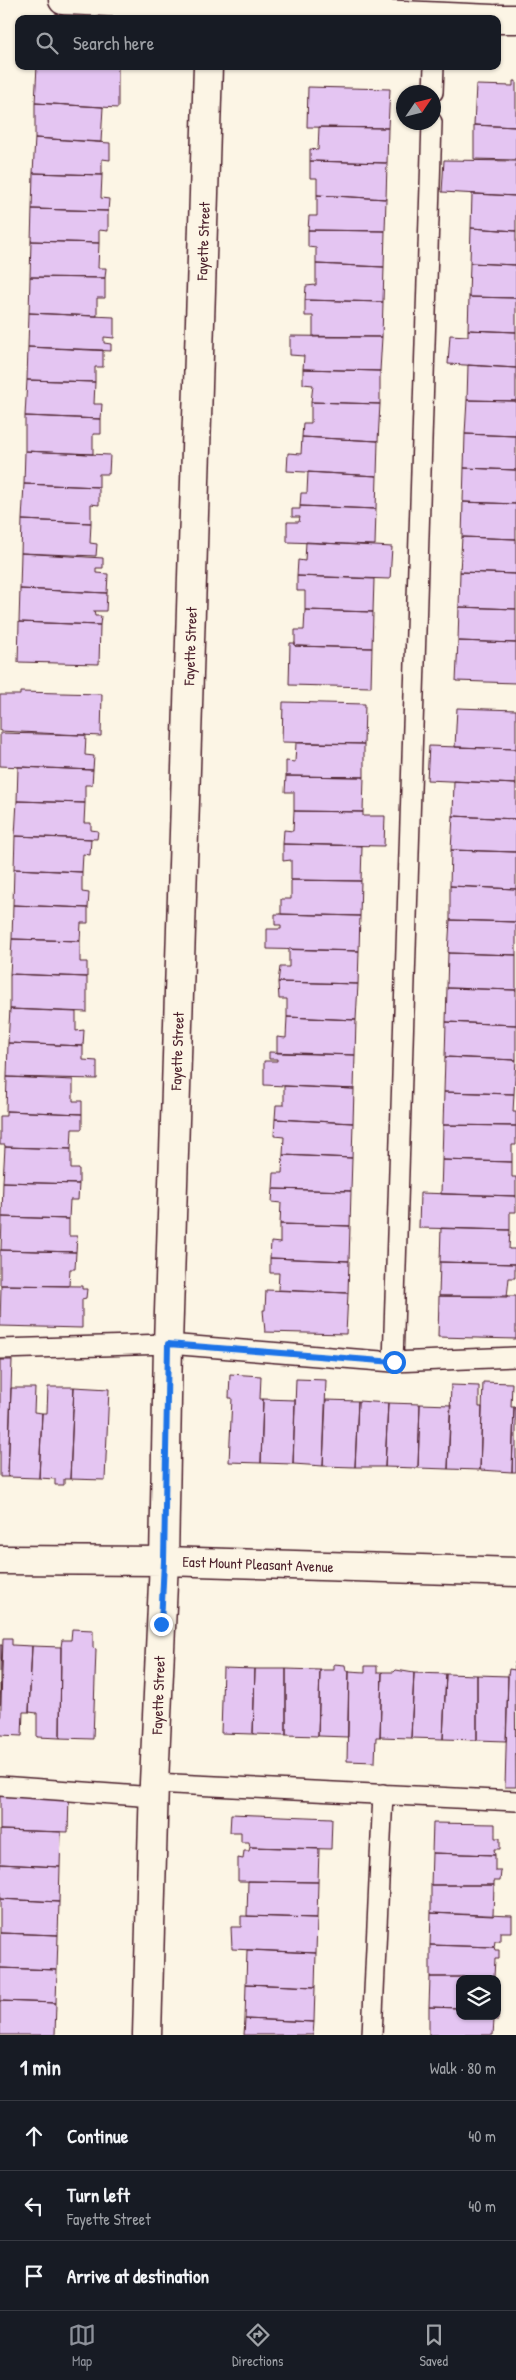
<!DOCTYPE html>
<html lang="en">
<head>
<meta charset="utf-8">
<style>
	body { margin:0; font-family:"Patrick Hand",sans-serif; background:#20242c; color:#f1f3f6 }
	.controls { position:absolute; right:15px; bottom:15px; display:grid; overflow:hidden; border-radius:10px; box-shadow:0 1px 4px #0004 }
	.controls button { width:45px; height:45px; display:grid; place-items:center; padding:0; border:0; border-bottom:1px solid #363941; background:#171b24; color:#f1f3f6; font:25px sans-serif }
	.compass { position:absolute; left:396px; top:85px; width:45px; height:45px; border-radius:50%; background:#171b24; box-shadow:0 1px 4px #0004; rotate:55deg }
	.stop { position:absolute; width:15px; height:15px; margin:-11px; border:4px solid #1a73e8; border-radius:50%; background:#fff }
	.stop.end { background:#1a73e8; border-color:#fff; box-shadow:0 1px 5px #0008 }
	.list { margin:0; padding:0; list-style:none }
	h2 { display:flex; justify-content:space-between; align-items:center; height:65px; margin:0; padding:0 20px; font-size:21px }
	h2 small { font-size:16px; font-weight:400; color:#9ea1a6 }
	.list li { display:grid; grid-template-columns:32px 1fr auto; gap:15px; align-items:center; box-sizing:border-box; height:70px; padding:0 20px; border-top:1px solid #363941 }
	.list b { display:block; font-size:19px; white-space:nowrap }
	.list p { margin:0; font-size:16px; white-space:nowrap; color:#9ea1a6 }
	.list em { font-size:16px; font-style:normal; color:#9ea1a6 }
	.icon { flex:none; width:28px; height:28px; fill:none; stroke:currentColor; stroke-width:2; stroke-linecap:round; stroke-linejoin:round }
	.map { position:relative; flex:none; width:516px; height:2035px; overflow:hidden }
	.search { position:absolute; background:#171b24; box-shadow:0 1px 4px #0004; left:15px; right:15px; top:15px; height:55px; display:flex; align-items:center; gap:12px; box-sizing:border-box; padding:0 18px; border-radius:10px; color:#9ea1a6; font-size:19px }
	.sheet { height:275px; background:#171b24 }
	nav { display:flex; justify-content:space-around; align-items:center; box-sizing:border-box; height:70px; border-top:1px solid #363941; background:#171b24; font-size:14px; color:#9ea1a6 }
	nav a { display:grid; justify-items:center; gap:2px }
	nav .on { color:#8c9099 }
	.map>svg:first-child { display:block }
	.building { fill:#e4c5f2; stroke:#4a1f2b }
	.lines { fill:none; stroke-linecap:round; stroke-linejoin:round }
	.lane-casing { stroke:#4a1f2b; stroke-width:22 }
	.street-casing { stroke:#4a1f2b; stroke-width:31 }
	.lane { stroke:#fcf5e5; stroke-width:19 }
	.street { stroke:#fcf5e5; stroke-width:28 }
	.route { stroke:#1a73e8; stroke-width:6 }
	.labels { text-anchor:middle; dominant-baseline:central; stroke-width:4; stroke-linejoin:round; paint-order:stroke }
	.street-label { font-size:15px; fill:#4a1f2b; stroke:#fcf5e5 }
</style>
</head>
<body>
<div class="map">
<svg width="516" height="2035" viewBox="0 0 516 2035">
	<rect width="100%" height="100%" fill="#fcf5e5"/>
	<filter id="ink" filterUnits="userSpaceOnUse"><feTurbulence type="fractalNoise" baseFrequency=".02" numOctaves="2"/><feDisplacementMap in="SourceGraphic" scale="10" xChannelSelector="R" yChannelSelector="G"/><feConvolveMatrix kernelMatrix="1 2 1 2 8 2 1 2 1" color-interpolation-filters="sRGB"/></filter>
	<g filter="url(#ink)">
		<!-- building -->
		<path class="building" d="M37 66 118 67V108L35 103Z
			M513 81H516V127L474 125 476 85 513 86Z
			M308 87 390 89 388 128 307 127Z
			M35 103 103 107 101 142 35 138Z
			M474 125 516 127V160L474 159Z
			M319 127 388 128 387 163 310 161V149L318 150Z
			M35 138 110 143V160L102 159V175L33 173Z
			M444 160 516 161V196L442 192Z
			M310 161 387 163 386 199 317 195V178H310Z
			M33 173 102 175 101 198 109 199 108 211 32 209Z
			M472 194 516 196V231L471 228Z
			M317 195 386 199 385 231 308 230 309 216H317Z
			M32 209 108 211V231L99 230V243L31 241Z
			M471 228 516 231V265L470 263Z
			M308 230 385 231 384 267 316 264V248L308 247Z
			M31 241 99 243 98 268H106L105 278 30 277Z
			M470 263 516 265V298L469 297Z
			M316 264 384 267 383 302 305 300 306 286 316 285Z
			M30 277 105 278V298H97V316L29 313Z
			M469 297 516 298V332L468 330Z
			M305 300 383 302 382 337H313V316H305Z
			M29 313 114 317V338L104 337V343L111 344V351L28 347Z
			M468 330 516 332V368L448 364 450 335 468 336Z
			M290 336 382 337 380 371 303 369 304 356 290 355Z
			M28 347 103 350V367H95V382L27 380Z
			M468 365 516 368V401L467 400Z
			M303 369 380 371V404L311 402 313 385 303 384Z
			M27 380 95 382 94 404H102L101 419 25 416Z
			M467 400 516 401V436L465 434Z
			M311 402 380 404 378 441 302 437 303 423H311Z
			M25 416 101 419V434H93V454L25 451Z
			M465 434 516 436V470L464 468Z
			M302 437 378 441 377 476 287 471 288 453 301 454Z
			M25 451 110 455 109 474H99V487L24 484Z
			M464 468 516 470V504L463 502Z
			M308 472 377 476 376 509 300 506 301 493H307Z
			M24 484 99 487V505L91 504V523L22 520Z
			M463 502 516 504V539L462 537Z
			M300 506 376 509 375 545 287 542V522H299L300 517H292V509H300Z
			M22 520 91 523 90 543 97 544 96 556 21 553Z
			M462 537 516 539V574L460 572Z
			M306 542 392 547 390 579 297 576 298 560 305 561Z
			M21 553 103 558V568H96V573L108 574 107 593 20 589Z
			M460 572 516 574V609L459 607Z
			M297 576 374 579 373 612 305 610V591H297Z
			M20 589 107 593 106 611H94L95 616H101L100 625 19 622Z
			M459 607 516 609V643L458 641Z
			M305 610 373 612 372 648 295 646V630H304Z
			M19 622 100 625 99 664 18 662Z
			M458 641 516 643V683L456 681Z
			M290 643H295V646L372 648 371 687 289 685Z
			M20 692 102 694 101 736 0 731V695H20Z
			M283 702 365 704 364 744 282 742Z
			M457 708 516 710V749L455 747Z
			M0 733 86 735 85 755 94 756 93 770 0 766Z
			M296 743 364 744V777L286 776V761L295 762Z
			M429 746 516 749V784L427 780Z
			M18 767 93 770 92 785H85V803L17 801Z
			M286 776 364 777 363 812 294 811V792H285Z
			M454 781 516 784V819L453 816Z
			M17 801 85 803 84 823H91V830L98 831 97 839 15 836Z
			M294 811 363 812V816H385L384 846 283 844 284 830 293 831Z
			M453 816 516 819V852L451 850Z
			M15 836 91 839 90 855 83 854 82 872 14 869Z
			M283 844 362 846 361 881 291 880V860L283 861Z
			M451 850 516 852V889L450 886Z
			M14 869 82 872V892L89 893 88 908 13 905Z
			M291 880 361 881 360 916 281 914V899H291Z
			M450 886 516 889V922L450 920Z
			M13 905 88 908V923H81L80 941 12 939Z
			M275 914 360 916 359 951 267 949V929H281V925H275Z
			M450 920 516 922V955L448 953Z
			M12 939 80 941V962H87V977L10 974Z
			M289 949 359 951 358 984 278 982 280 967H289Z
			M448 953 516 955V990L447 988Z
			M10 974 87 977V1012L10 1009Z
			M278 982 358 984 356 1020 287 1017V999H279Z
			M447 988 516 990V1025L446 1022Z
			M10 1009 76 1012V1031L84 1030 83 1046 8 1043Z
			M287 1017 356 1020 355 1055 277 1053V1037L286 1038Z
			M446 1022 516 1025V1060L445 1057Z
			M8 1043 83 1046V1060L97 1061V1079L7 1077Z
			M269 1052 355 1055 354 1089 264 1085V1061H277V1059H269Z
			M445 1057 516 1060 514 1094 444 1092Z
			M7 1077 73 1080V1101H82V1114L6 1111Z
			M284 1086 354 1089 353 1123 275 1119 276 1105H284Z
			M444 1092 514 1094 513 1112H516V1126L443 1125Z
			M6 1111 82 1114V1129H72L71 1149 5 1147V1145H0V1116H6Z
			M275 1119 353 1123 352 1158 283 1155 284 1137 274 1136Z
			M443 1125 516 1126V1145H512V1162L442 1160Z
			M5 1147 71 1149V1169H79V1184L3 1182Z
			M283 1155 352 1158 351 1191 273 1189 274 1173H282Z
			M442 1160 512 1162V1177H516V1196L441 1194Z
			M3 1182 79 1184 78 1200H70L69 1219 2 1217Z
			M273 1189 351 1191 350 1226 280 1224 281 1203 272 1202Z
			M420 1193 516 1196V1212H510V1230L419 1228Z
			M2 1217 69 1219V1236H77L76 1252 1 1250Z
			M280 1224 350 1226 349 1261 270 1258 271 1242 280 1243Z
			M441 1228 510 1230 509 1249H515V1264L440 1262Z
			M0 1250 76 1252 75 1269H70L69 1286 0 1285Z
			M270 1258 349 1261 348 1293 278 1290 279 1273H270Z
			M440 1262 515 1264V1278H509L507 1297 439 1296Z
			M1 1285 82 1286V1289H87L86 1298 82 1299V1328L0 1326Z
			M266 1290 348 1293 346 1334 265 1332 263 1310H265Z
			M439 1296H516V1339L438 1337Z
			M0 1360H12L8 1477H0Z
			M230 1374 261 1376 260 1399H263L261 1463 229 1462 232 1398H229Z
			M296 1379 326 1380 323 1466 293 1464Z
			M483 1382 512 1383 511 1407H514L512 1472 480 1470Z
			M451 1385 479 1386V1407H482L480 1470 448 1469Z
			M48 1387H74L70 1479H64V1485H55V1479L39 1478 42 1413H47Z
			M74 1387 109 1389 105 1480 70 1479Z
			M11 1388H35L34 1412 42 1413 39 1478 8 1477Z
			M263 1399 295 1400 293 1464 261 1463Z
			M326 1400 358 1401 355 1467 323 1466Z
			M358 1401 388 1403 385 1467H355Z
			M388 1403 420 1404 418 1468 385 1467Z
			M420 1404 451 1405 448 1469 418 1468Z
			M514 1407H516V1472H512Z
			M72 1629 93 1630V1648L96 1649 93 1739 60 1738 61 1647 62 1640H71Z
			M3 1638H12V1645L32 1646 29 1712H23L22 1736 0 1735Z
			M0 1645H2L0 1705Z
			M32 1646 61 1647 60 1738 37 1737V1713L29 1712Z
			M515 1662 516 1787H505L508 1676 509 1669 515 1670Z
			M334 1664 345 1665 346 1671H349L348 1737 318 1736 320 1670H334Z
			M365 1666H377V1672H382L380 1737H376L375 1762 347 1761 349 1671 365 1672Z
			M223 1668 255 1669 253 1734 221 1733Z
			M255 1669H286V1735L253 1734Z
			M286 1669 320 1670 318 1736 286 1735Z
			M396 1670 414 1673 411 1738 380 1737 382 1672H394Z
			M414 1673 446 1674 443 1739 411 1738Z
			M446 1674 477 1675V1740L443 1739Z
			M477 1675 508 1676 506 1741 477 1740Z
			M0 1795 69 1796 68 1832 0 1830Z
			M231 1814 332 1818 331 1849 250 1847 249 1842H241V1832H230Z
			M433 1823 495 1824V1838H500V1849H494L495 1855 432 1853Z
			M0 1830 61 1832 60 1867 0 1864Z
			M250 1847 319 1849 318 1882 238 1881V1858L243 1859 244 1851H249Z
			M432 1853 495 1855V1871H501L500 1881H494V1885H431Z
			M0 1864 60 1867 59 1902 0 1899Z
			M248 1881 318 1882 317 1918 247 1916Z
			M431 1885H494L493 1916 431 1913Z
			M0 1899 59 1902 58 1935 0 1933Z
			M431 1913 512 1916V1932H500V1941H495L494 1947 430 1945Z
			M241 1916 317 1918 316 1953 232 1949 231 1927H241Z
			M0 1933 58 1935 57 1970 0 1968Z
			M430 1945 494 1947 495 1950H499V1959H495L494 1977H430Z
			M247 1950 316 1953 315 1987 246 1984Z
			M0 1968 57 1970 56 2003 0 2001Z
			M430 1977H494V1979H460V2008L429 2007Z
			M246 1984 315 1987 314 2022 245 2019Z
			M0 2001 56 2003 55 2035H0Z
			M429 2007 460 2008V2016H497L498 2012V2020H494L493 2035H429Z
			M245 2019 314 2022 313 2035H244Z"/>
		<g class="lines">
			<!-- lane casing -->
			<g class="lane-casing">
				<path id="lane" d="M433 92 434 66
					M432 122 393 1362 516 1357
					M0 1349 168 1344 393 1362
					M154 1783 516 1801
					M0 1786 154 1797
					M372 2035 383 1794"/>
			</g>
			<!-- street casing -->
			<g class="street-casing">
				<path id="street" d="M63 0 492 19
					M497 19H516
					M0 1560 164 1561 516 1572
					M147 2035 154 1783 164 1561 168 1344 208 66"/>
			</g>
			<!-- lane -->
			<use href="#lane" class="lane"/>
			<!-- street -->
			<use href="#street" class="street"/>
		</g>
	</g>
	<g class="lines" filter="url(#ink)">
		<!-- route -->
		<path class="route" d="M161 1624 164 1561 168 1344 394 1362"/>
	</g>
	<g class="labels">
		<!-- street labels -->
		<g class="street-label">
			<text transform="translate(203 241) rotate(-88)">Fayette Street</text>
			<text transform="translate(190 646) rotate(-88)">Fayette Street</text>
			<text transform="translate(177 1051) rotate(-88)">Fayette Street</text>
			<text transform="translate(258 1564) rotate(2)">East Mount Pleasant Avenue</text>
			<text transform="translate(158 1695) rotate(-88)">Fayette Street</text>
		</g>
	</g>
</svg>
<div class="controls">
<button><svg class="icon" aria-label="layers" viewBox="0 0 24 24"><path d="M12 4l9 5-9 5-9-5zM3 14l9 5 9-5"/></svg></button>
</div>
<svg class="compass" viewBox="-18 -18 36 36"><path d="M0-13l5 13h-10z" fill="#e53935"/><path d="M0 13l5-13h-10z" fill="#9ea1a6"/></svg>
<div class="stop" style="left:394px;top:1362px"></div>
<div class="stop end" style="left:161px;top:1624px"></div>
<div class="search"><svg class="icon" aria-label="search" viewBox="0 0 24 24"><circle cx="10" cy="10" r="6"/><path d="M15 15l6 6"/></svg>Search here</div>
</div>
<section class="sheet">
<h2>1 min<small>Walk · 80 m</small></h2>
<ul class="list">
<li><svg class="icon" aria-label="ahead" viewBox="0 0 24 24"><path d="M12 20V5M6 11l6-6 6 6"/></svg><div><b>Continue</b></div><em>40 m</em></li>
<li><svg class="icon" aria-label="left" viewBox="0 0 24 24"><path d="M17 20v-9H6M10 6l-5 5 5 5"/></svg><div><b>Turn left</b><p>Fayette Street</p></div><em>40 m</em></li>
<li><svg class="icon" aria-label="arrive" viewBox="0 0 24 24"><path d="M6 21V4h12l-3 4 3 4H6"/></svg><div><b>Arrive at destination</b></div></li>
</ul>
</section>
<nav>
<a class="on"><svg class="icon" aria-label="map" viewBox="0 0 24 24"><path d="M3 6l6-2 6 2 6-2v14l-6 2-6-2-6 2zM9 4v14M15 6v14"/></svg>Map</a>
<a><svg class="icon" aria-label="directions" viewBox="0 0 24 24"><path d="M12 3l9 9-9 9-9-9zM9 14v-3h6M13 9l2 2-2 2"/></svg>Directions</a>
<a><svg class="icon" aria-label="saved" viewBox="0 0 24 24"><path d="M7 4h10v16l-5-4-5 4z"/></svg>Saved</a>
</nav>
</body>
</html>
